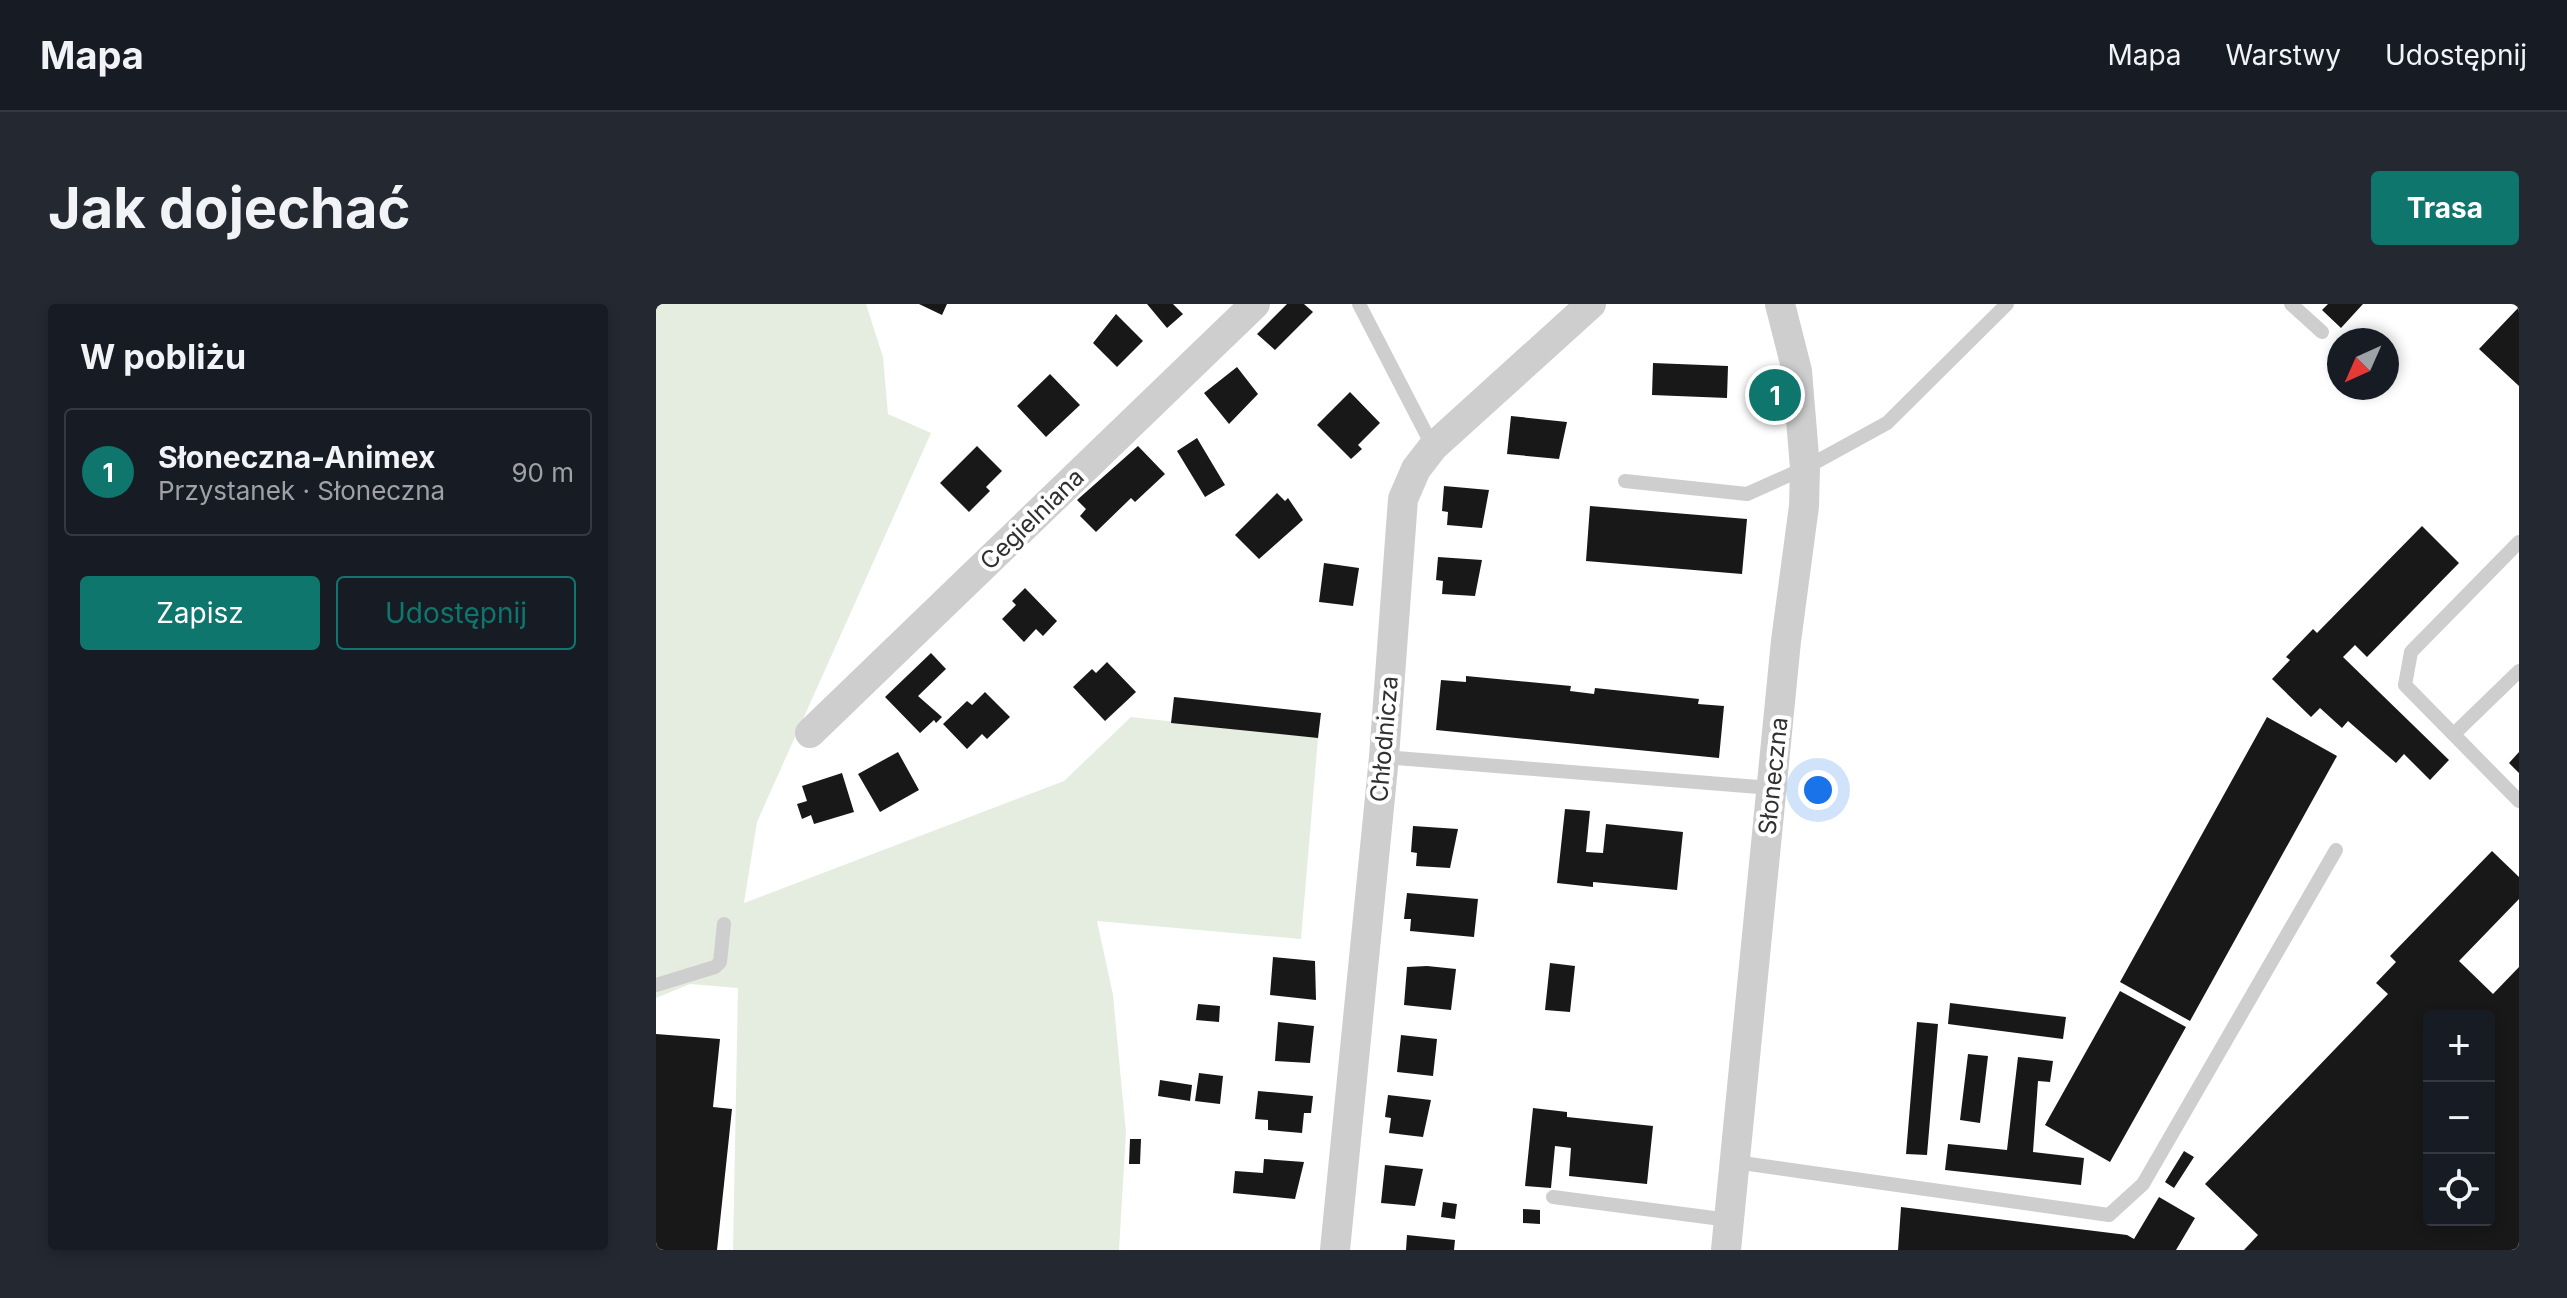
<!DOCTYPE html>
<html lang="pl">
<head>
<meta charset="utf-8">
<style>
	body { margin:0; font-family:Inter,sans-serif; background:#242831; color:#f1f3f6 }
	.controls { position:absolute; right:24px; bottom:24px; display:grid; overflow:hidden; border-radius:8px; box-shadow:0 4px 12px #0003 }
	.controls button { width:72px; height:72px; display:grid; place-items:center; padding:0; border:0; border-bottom:2px solid #363941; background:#171b24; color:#f1f3f6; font:40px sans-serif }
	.compass { position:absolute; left:1671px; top:24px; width:72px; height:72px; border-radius:50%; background:#171b24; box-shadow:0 4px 12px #0003; rotate:225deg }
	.you { position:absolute; left:1162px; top:486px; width:28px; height:28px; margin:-20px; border:6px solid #fff; border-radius:50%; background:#1a73e8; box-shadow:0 0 0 12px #1a73e833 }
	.badge { display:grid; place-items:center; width:52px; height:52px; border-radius:50%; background:#0f766e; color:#fff; font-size:26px; font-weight:700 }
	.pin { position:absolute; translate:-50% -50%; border:4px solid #fff; box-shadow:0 2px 8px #0006 }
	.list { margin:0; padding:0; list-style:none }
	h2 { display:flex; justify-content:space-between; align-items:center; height:104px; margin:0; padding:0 32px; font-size:34px }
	h2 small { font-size:26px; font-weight:400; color:#9ea1a6 }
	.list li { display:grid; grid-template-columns:52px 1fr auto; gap:24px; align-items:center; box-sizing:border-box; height:128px; margin:0 16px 16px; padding:0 16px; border:2px solid #363941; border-radius:8px }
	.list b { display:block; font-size:30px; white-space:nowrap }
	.list p { margin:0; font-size:26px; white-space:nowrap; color:#9ea1a6 }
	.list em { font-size:26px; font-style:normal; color:#9ea1a6 }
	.actions { display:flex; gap:16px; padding:24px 32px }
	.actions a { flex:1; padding:18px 0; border:2px solid #0f766e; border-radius:8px; text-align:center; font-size:28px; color:#0f766e }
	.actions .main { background:#0f766e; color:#fff }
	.icon { flex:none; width:44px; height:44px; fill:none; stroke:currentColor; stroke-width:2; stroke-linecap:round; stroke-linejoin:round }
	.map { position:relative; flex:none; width:1863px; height:946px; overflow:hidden; border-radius:8px }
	header { display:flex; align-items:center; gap:48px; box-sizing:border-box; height:112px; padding:0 40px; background:#171b24; border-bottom:2px solid #363941 }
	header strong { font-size:38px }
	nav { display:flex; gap:44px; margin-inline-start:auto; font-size:28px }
	.intro { display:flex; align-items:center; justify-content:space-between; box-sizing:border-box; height:192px; padding:0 48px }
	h1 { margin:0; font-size:56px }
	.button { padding:20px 36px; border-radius:8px; background:#0f766e; color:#fff; font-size:28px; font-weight:700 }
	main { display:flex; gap:48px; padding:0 48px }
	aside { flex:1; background:#171b24; border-radius:8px; box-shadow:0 4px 12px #0003 }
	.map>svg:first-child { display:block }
	.green { fill:#e5ede0 }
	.building { fill:#181818; fill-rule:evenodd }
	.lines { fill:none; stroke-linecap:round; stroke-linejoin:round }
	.lane { stroke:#cecece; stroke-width:14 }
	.street { stroke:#cecece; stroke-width:30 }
	.labels { text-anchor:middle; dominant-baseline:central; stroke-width:8; stroke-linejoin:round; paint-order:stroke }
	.street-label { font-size:24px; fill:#313131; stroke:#fff }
</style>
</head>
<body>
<header>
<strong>Mapa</strong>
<nav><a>Mapa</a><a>Warstwy</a><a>Udostępnij</a></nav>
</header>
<div class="intro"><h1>Jak dojechać</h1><a class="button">Trasa</a></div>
<main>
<aside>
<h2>W pobliżu<small></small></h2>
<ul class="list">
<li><span class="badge">1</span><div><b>Słoneczna-Animex</b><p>Przystanek · Słoneczna</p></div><em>90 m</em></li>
</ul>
<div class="actions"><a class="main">Zapisz</a><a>Udostępnij</a></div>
</aside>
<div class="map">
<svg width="1863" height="946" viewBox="0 0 1863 946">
	<rect width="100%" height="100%" fill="#fff"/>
	<!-- green -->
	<path class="green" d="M0 0H210L227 53 232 110 275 129 101 518 88 599 408 477 475 413 662 434 645 635 441 617 457 691 470 829 463 946H77L82 684 34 680 0 694Z"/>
	<!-- building -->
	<path class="building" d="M263 0H291L286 11Z
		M491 0H517L527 10 511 24Z
		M631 0H648L657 8 619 46 601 30Z
		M1672 0H1707L1685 24 1666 6Z
		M1863 3V82L1823 45Z
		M460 10 487 37 461 63 437 39Z
		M997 59 1072 62 1071 94 996 91Z
		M581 63 602 90 573 120 548 89Z
		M394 70 424 101 390 133 361 102Z
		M694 88 724 119 702 141 706 145 695 155 661 121Z
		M855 112 911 118 903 155 851 150Z
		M541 134 569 181 549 193 521 147Z
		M321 142 346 167 330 183 334 187 313 208 284 179Z
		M482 142 509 170 479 198 475 194 440 228 424 212 430 205 421 196Z
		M788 182 833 186 826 224 791 221 792 208 786 207Z
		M621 189 629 197 632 194 647 216 603 255 579 231Z
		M934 202 1091 215 1086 270 930 257Z
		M1766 222 1803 259 1711 353 1699 341 1687 353 1793 456 1774 476 1748 450 1740 459 1692 417 1686 424 1664 404 1655 413 1616 375 1634 356 1630 353 1657 325 1661 329Z
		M782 253 826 256 819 292 786 290 787 277 780 276Z
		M668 259 703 264 697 302 663 298Z
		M369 284 401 317 387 332 380 325 368 338 346 315 360 301 356 297Z
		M275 349 290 365 262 392 286 413 280 419 278 416 264 429 229 393Z
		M451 358 480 388 449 417 417 383 436 365 440 369Z
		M810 372 915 382 914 387 938 390 939 384 1043 395 1042 400 1068 402 1063 454 780 426 785 376 810 378Z
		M329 388 354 413 331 435 326 430 311 445 287 420 311 397 316 401Z
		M518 393 665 409 662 434 515 419Z
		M1611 413 1681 452 1534 717 1464 678Z
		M242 448 263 486 224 508 202 470Z
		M1863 448V469L1853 459Z
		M186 469 198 508 158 520 155 511 146 515 141 500 151 497 146 482Z
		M909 505 934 507 930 548 947 549 950 520 1027 528 1021 586 937 578V583L901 579Z
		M757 522 802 525 794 564 760 562 761 549 755 548Z
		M1836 547 1863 573V595L1803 657 1837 690 1863 663V946H1588L1602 931 1549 880 1732 690 1720 679 1740 658 1734 652ZM1773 712H1833V916H1773Z
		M751 589 822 595 818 633 754 627 755 615H748Z
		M617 653 659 657 660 696 614 691Z
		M894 659 919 662 914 708 889 706Z
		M771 662 800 665 795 706 748 701 751 663Z
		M1464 687 1530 723 1454 858 1389 821Z
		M1294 699 1410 713 1407 735 1292 720Z
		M542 700 564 702 563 718 540 716Z
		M622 718 658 722 654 759 619 757Z
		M1261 718 1282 720 1271 851 1250 850Z
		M0 730 64 735 57 803 76 805 61 946H0Z
		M745 731 781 735 777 772 741 768Z
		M1312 750 1332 752 1324 819 1304 816Z
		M1362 753 1397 757 1394 778 1382 777 1377 848 1428 854 1425 881 1289 866 1292 840 1351 846Z
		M543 769 567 772 564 800 539 797Z
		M504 776 536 781 534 797 502 792Z
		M602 787 657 792 655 809H648L646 829 612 826V816L599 815Z
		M732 791 775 796 767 833 733 829 735 814 729 813Z
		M877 804 911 808V813L997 822 991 880 913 872 915 844 899 842 895 884 869 882Z
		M474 835H485L484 860H473Z
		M1528 847 1538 853 1518 884 1509 878Z
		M608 855 648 858 639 895 577 889 579 867 607 869Z
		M729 861 767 865 759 902 725 899Z
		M1503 893 1539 914 1520 946H1242L1245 903 1471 931 1478 935Z
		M787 898 801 900 799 915 785 913Z
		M867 905 884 906V920L867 919Z
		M751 931 799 936 798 946H750Z"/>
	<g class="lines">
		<!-- lane -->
		<path class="lane" d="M703 0 777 143
			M1635 0 1666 28
			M969 177 1091 190 1149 164 1231 119 1351 0
			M1863 238 1755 348 1749 381 1863 497
			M1798 430 1863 367
			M728 453 1115 484
			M0 681 59 663 64 658 68 620
			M1079 858 1453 911 1487 880 1680 546
			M897 893 1073 916"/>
		<!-- street -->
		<path class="street" d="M154 429 599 0
			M679 946 728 453 747 195 760 165 777 143 935 0
			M1070 946 1130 337 1148 202 1149 164 1141 67 1124 0"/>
	</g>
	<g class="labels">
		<!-- street labels -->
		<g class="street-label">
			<text transform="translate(376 215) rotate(-44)">Cegielniana</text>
			<text transform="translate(728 435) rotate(-85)">Chłodnicza</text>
			<text transform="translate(1117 472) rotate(-84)">Słoneczna</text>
		</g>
	</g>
</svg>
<div class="controls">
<button>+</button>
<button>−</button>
<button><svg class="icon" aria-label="locate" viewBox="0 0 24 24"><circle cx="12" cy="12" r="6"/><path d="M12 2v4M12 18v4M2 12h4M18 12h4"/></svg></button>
</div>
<svg class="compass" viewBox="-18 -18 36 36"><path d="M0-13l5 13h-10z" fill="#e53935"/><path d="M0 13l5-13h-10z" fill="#9ea1a6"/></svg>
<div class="you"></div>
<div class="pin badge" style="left:1119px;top:91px">1</div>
</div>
</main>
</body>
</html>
